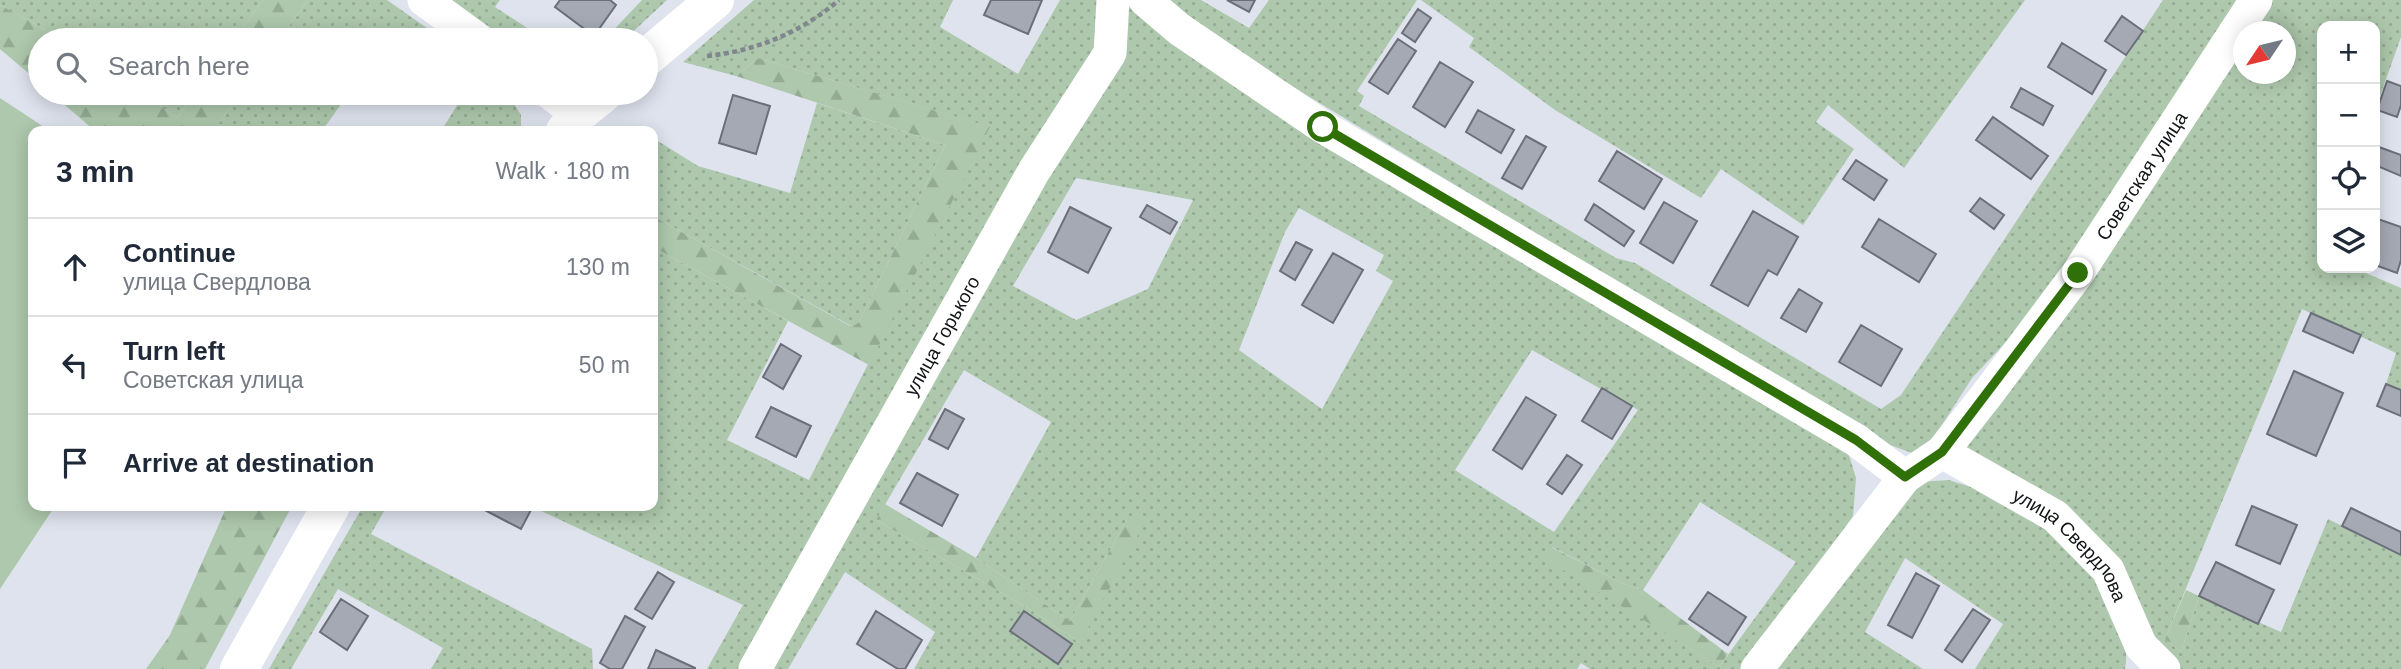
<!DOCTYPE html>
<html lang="en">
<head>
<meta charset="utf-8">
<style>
	body { margin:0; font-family:Arial,sans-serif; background:#f2f2f3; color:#1f2937 }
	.controls { position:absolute; right:21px; top:21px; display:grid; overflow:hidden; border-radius:14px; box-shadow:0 4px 18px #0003 }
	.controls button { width:63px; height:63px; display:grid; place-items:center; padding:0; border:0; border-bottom:2px solid #e0e1e3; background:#fff; color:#1f2937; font:35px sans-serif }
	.compass { position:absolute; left:2233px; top:21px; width:63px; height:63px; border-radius:50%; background:#fff; box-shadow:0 4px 18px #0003; rotate:235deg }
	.stop { position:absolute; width:21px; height:21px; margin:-16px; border:5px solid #307008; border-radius:50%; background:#fff }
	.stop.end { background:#307008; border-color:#fff; box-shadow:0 2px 7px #0008 }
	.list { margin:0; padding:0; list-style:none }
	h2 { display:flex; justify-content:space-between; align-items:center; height:91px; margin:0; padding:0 28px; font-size:30px }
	h2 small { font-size:23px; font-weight:400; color:#747a83 }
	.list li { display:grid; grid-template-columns:46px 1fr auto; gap:21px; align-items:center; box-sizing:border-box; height:98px; padding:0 28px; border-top:2px solid #e0e1e3 }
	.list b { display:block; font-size:26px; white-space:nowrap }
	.list p { margin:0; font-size:23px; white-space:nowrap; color:#747a83 }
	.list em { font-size:23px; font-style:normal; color:#747a83 }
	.icon { flex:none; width:38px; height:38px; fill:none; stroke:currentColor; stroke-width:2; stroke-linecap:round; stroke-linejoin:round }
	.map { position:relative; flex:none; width:2401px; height:669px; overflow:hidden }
	.search { position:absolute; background:#fff; box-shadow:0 4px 18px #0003; left:28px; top:28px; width:630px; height:77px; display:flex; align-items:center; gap:18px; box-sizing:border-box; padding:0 24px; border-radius:38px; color:#747a83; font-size:26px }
	.panel { position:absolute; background:#fff; box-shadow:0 4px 18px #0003; left:28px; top:126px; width:630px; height:385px; border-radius:14px }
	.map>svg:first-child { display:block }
	.grass { fill:url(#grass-dots); fill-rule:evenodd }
	.forest { fill:url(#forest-firs) }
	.pitch { fill:#adc8ac }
	.building { fill:#a5a9b4; stroke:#6a6f78; stroke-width:2 }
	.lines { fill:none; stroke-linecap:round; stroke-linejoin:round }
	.path { stroke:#81858d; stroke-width:4.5; stroke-dasharray:5 3.5; stroke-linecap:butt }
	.minor { stroke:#fff; stroke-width:33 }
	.major { stroke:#fff; stroke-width:38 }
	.route { stroke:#307008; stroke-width:9 }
	.labels { text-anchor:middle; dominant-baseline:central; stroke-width:6; stroke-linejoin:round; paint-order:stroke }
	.street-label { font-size:19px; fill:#121418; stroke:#fff }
</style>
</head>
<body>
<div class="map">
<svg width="2401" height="669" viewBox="0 0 2401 669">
	<defs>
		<pattern id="grass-dots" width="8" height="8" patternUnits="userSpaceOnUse" patternTransform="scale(1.75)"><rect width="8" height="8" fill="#adc8ac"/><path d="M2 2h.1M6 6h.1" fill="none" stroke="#94ab93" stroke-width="1.8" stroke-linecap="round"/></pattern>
		<pattern id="forest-firs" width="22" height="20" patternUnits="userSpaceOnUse" patternTransform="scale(1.75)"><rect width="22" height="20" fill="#adc8ac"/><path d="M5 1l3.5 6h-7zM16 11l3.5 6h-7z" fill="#94ab93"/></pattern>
	</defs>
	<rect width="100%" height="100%" fill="#dee3ee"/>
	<!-- grass -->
	<path class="grass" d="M0 0H263L234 40H64L0 5Z
		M308 0H387L444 40H410L394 29 386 40H279Z
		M437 0H500L495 7 546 40H495Z
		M642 0H667L624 40H604Z
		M754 0H953L940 27 1018 74 1060 0H1107L1106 26 773 616 738 669H707L743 605 539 510 540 506H653V247L788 321 727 440 809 480 989 127 758 58 736 76 683 62Z
		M1162 0H1201L1249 28 1269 0H1417L1357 91 1364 96 1359 106 1616 258 1635 263 1881 409 1901 395 2163 0H2244L2025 322 1972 378 1929 445 1912 453 1879 441 1247 59Z
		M1421 0H2025L1904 168 1828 105 1816 122 1854 149 1803 225 1721 169 1701 198 1555 110 1469 47 1474 38Z
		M2271 0H2401V37L2375 110V26H2322V268H2354L2401 288V390L2386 384 2396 353 2302 309 2165 639 2181 652 2199 596 2281 632 2328 519 2401 555V669H2175L2128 594 1964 450 2243 42 2244 74H2286V32L2251 31Z
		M1128 6 1187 49 1848 452 1856 478 1853 516 1742 669H1590L1581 663 1577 669H914L935 632 845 572 788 669H762ZM1076 178 1193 200 1148 289 1076 320 1013 286ZM1299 208 1384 255 1376 271 1393 281 1322 409 1239 350 1285 232ZM1532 350 1638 410 1554 532 1455 470ZM964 370 1051 422 976 558 1070 621 1129 516 1080 643 1028 608 876 520ZM1700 502 1796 562 1719 667 1545 557 1552 547 1626 585 1643 590Z
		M144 93H195L177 118Z
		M241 93H349L322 131H213Z
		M465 93H507L521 115V131H441Z
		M817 103 945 145 859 322 853 327 653 216V138L698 166 790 193Z
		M1949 480C1974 489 2008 495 2030 509 2070 536 2136 619 2125 669H1975L2003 624 1905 558 1865 632 1923 669H1773L1919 482Z
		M363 506H387L371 534 592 649 593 669H431L443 648 338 589 291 669H269Z"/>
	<!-- forest -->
	<path class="forest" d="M263 0H308L279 40H234Z
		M0 5 64 40H40V83L0 49Z
		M758 58 990 127 869 365 653 247V216L852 327 859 322 945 145 736 76Z
		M51 93H144L177 118 195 93H241L213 131H95Z
		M885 504 976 558 1070 621 1129 516 1145 522 1080 643 1028 608 876 520Z
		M227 506H292L205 669H146L170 635Z
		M1551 547 1626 585 1643 590 1728 654 1719 667 1544 558Z
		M2186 590 2199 596 2181 652 2165 639Z"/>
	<!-- pitch -->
	<path class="pitch" d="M0 98 50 131H33V506H55L0 589Z"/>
	<!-- building -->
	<path class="building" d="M560 0H610L616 5 594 36 555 7Z
		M991 0H1042L1028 34 984 15Z
		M1227 0H1255L1249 12Z
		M1418 9 1431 18 1415 42 1402 33Z
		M2122 16 2143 31 2126 55 2105 41Z
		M1398 39 1416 51 1388 94 1369 82Z
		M2062 43 2106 70 2092 94 2048 67Z
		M1440 62 1473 82 1445 127 1413 107Z
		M2387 81 2401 86V105L2397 117 2377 110Z
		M2021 88 2053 106 2043 125 2011 107Z
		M733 95 770 106 756 154 719 143Z
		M1478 110 1514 130 1501 153 1466 132Z
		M1993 117 2048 156 2031 179 1976 140Z
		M1526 136 1546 147 1522 189 1502 178Z
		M2379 147 2401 155V176L2375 165Z
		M1617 151 1662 179 1644 209 1599 181Z
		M1856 160 1887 180 1874 200 1843 179Z
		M1980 198 2004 215 1994 229 1970 211Z
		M1664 202 1697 221 1673 263 1640 243Z
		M1594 204 1634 231 1624 246 1585 220Z
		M1147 205 1177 222 1170 234 1140 217Z
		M1070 207 1111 228 1088 273 1048 252Z
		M1753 211 1798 237 1777 275 1768 270 1748 306 1711 285Z
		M2375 218 2401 227V260L2397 273 2375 265Z
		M1879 219 1936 254 1919 282 1862 247Z
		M1296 242 1312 250 1295 280 1280 271Z
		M1333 253 1363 270 1333 323 1302 305Z
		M1799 289 1822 303 1806 332 1781 318Z
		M2311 313 2361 335 2353 353 2303 331Z
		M1861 325 1902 349 1881 386 1839 362Z
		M781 344 801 356 783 389 763 377Z
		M2294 371 2343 393 2316 456 2267 434Z
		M2386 384 2401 390V416L2377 406Z
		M1602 388 1632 406 1612 439 1582 421Z
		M1526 397 1556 415 1522 469 1493 450Z
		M771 407 811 426 796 457 756 437Z
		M945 409 964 419 948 449 929 439Z
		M1567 455 1582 465 1562 494 1547 484Z
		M917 473 958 495 942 526 900 503Z
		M477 506H533L521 529Z
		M2252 506 2297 525 2280 564 2236 545Z
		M2351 508 2401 532V555L2342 526Z
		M2216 562 2274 590 2258 624 2199 596Z
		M658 572 674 582 652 619 635 609Z
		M1916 573 1939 586 1912 638 1888 625Z
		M1708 592 1746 617 1728 645 1689 619Z
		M341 599 368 616 347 650 320 632Z
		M1973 609 1990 620 1962 662 1945 650Z
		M876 611 922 640 905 669H898L857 644Z
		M1024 611 1072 644 1058 664 1010 631Z
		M625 616 645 627 622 669H610L600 663Z
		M656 650 695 668V669H648Z"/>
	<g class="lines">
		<!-- path -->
		<path class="path" d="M707 56C756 51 802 32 839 0"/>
		<!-- minor -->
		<g class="minor">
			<path d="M424 0 479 40"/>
			<path d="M1145 0 1179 29 1323 127 1856 440 1905 477"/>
			<path d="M550 93 578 114"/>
			<path id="s1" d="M1942 452 2055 516 2108 570 2141 646 2164 669"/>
			<path id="s2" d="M755 669 1034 171 1110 53 1113 0"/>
			<path id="s3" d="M1757 669 1905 477 1942 452 1989 392 2078 273 2256 0"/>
		</g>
		<!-- major -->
		<path class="major" d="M646 58 715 0
			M565 131 578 114 604 93
			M239 669 331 506"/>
	</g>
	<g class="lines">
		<!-- route -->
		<path class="route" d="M1323 127 1856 440 1905 477 1942 452 2078 273"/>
	</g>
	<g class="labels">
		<!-- street labels -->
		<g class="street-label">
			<text stroke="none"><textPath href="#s3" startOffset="628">Советская улица</textPath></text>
			<text stroke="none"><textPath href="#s2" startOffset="382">улица Горького</textPath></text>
			<text stroke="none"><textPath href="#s1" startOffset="161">улица Свердлова</textPath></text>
		</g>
	</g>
</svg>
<div class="controls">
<button>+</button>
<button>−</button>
<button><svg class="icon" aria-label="locate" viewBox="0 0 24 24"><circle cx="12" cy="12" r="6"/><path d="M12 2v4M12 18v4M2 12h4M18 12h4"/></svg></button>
<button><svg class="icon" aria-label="layers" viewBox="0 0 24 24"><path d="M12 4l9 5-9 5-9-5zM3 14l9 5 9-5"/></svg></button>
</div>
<svg class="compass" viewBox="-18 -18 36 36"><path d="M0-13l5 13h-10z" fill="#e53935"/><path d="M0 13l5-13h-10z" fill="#747a83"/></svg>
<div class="stop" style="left:1323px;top:127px"></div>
<div class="stop end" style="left:2078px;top:273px"></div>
<div class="search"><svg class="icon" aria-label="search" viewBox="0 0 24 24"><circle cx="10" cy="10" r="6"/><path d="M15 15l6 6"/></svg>Search here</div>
<section class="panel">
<h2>3 min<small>Walk · 180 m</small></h2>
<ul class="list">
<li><svg class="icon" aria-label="ahead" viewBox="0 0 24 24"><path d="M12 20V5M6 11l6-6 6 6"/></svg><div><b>Continue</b><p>улица Свердлова</p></div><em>130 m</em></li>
<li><svg class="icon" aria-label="left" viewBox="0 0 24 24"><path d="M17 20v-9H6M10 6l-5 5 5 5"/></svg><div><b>Turn left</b><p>Советская улица</p></div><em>50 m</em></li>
<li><svg class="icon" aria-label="arrive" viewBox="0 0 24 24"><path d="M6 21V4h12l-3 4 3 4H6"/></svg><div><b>Arrive at destination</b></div></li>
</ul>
</section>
</div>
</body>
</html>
